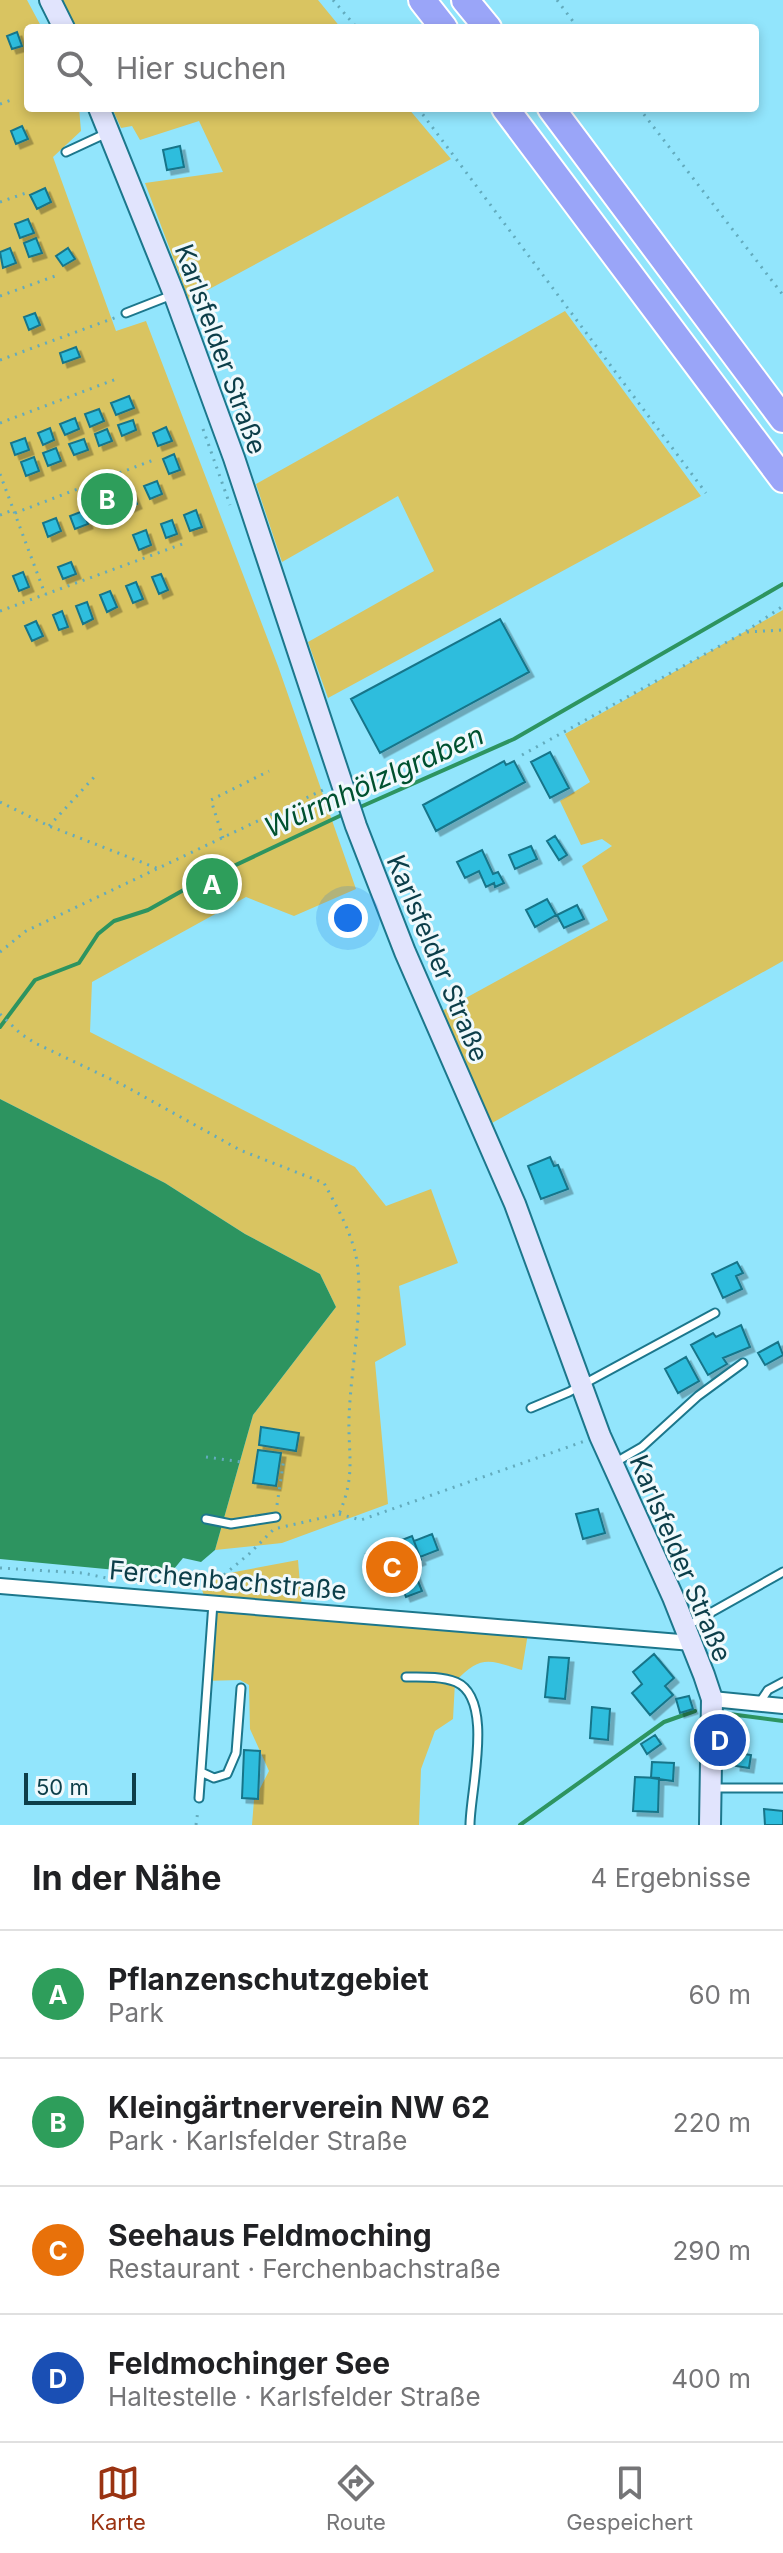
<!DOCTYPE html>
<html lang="de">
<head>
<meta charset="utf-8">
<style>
	body { margin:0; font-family:Inter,sans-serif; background:#f2f2f2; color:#202124 }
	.scale { position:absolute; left:24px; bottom:20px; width:112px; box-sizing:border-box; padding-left:8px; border:4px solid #0c3e49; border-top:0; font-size:22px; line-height:28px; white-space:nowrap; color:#0c3e49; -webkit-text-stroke:6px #f0f9fc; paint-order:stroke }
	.you { position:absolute; left:348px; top:918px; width:28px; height:28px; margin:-20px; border:6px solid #fff; border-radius:50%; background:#1a73e8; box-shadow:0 0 0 12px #1a73e833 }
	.badge { display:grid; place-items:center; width:52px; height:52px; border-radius:50%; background:#9a3312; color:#fff; font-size:26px; font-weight:700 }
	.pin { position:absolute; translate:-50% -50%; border:4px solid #fff; box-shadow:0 2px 8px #0006 }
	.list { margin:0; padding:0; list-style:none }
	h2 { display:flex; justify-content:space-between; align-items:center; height:104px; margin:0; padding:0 32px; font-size:34px }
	h2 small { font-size:26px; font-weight:400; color:#757577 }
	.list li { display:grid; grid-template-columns:52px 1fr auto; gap:24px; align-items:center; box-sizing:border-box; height:128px; padding:0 32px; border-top:2px solid #e0e0e0 }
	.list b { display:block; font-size:30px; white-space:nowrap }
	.list p { margin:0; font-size:26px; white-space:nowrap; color:#757577 }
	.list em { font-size:26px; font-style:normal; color:#757577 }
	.icon { flex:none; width:44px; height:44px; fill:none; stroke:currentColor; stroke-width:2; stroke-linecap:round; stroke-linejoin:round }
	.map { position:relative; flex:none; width:783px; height:1825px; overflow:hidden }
	.search { position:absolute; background:#fff; box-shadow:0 4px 12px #0003; left:24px; right:24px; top:24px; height:88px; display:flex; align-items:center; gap:20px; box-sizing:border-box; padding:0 28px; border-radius:8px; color:#757577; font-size:30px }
	.sheet { height:616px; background:#fff }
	nav { display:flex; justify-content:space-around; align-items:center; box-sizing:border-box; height:112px; border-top:2px solid #e0e0e0; background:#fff; font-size:22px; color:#757577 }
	nav a { display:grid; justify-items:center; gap:4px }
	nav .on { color:#9a3312 }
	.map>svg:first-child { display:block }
	.green { fill:#d9c461 }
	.water { fill:#2d9460 }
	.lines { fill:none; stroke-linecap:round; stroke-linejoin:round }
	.stream { stroke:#2d9460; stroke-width:4 }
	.building { fill:#2ebddd; stroke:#177489; stroke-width:2; filter:url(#shadow) }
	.lane-casing { stroke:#1c778c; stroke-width:11 }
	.street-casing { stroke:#1c778c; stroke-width:18 }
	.secondary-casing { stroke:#1c778c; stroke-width:24 }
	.highway-casing { stroke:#fff; stroke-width:30 }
	.path { stroke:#63abbd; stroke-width:3; stroke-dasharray:2 6; stroke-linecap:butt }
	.lane { stroke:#fff; stroke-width:7 }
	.street { stroke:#fff; stroke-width:14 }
	.secondary { stroke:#e1e4fd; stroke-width:20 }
	.highway { stroke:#9aa5f8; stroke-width:26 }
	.labels { text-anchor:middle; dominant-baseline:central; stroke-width:6; stroke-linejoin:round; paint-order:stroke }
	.street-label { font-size:26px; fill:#0c3e49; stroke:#f0f9fc }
	.water-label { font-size:28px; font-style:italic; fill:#00512f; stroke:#f0f9fc }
</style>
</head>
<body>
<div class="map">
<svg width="783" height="1825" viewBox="0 0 783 1825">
	<defs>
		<filter id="shadow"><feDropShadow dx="4.5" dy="4.5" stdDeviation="0" flood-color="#0004"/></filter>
	</defs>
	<rect width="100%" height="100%" fill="#92e5fc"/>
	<!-- green -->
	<path class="green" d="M0 0H27L42 28H28V108H79L81 131 53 157 116 331 146 321 278 666 356 889 294 916 246 897 92 982 90 1032 355 1167 386 1206 431 1189 458 1263 399 1286 406 1345 375 1362 388 1504 282 1543 215 1550 253 1415 336 1307 320 1274 245 1234 165 1183 0 1099Z
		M60 0H318L341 28H74Z
		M112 108H408L451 159 189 300 145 183 223 172 199 121 140 140 132 126 121 128Z
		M565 311 701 496 328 698 308 642 434 571 398 496 282 562 256 484Z
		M783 610V961L492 1123 442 1011 608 920 582 866 612 846 602 839 581 845 560 801 590 782 565 734Z
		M298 1560 302 1609 529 1627 522 1670C489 1660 481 1654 455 1682L453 1719 435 1731 421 1769 419 1825H252L254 1800 269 1771 250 1729 249 1685 240 1680 203 1681 209 1609 202 1590 203 1578Z"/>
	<!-- water -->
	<path class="water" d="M0 1099 165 1183 245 1234 320 1274 336 1307 253 1415 215 1550 201 1562 183 1558 169 1575 0 1559Z"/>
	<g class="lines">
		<!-- stream -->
		<path class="stream" d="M358 808 514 739 783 584
			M0 1027 35 980 79 963 98 934 114 921 148 910 189 887 346 813
			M722 1713 783 1721
			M520 1825 664 1722 695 1711"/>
	</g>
	<!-- building -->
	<path class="building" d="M17 32 22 46 12 49 7 36Z
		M22 126 28 139 16 144 11 131Z
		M180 146 184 167 167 170 163 150Z
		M45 188 51 202 37 209 30 195Z
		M28 219 34 233 20 238 15 224Z
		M36 238 42 253 29 257 24 243Z
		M10 248 16 263 3 268 0 252Z
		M68 248 75 259 63 266 56 256Z
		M35 313 40 325 29 330 24 317Z
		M76 347 80 357 63 363 60 353Z
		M129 396 134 408 116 415 111 403Z
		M99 409 104 421 90 427 85 414Z
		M75 418 79 429 65 435 60 424Z
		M133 420 136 430 122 436 118 425Z
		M166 427 172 441 158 446 153 433Z
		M50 428 54 440 43 445 38 433Z
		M107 429 112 441 99 446 95 434Z
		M25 438 29 450 15 455 11 443Z
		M84 439 88 450 74 455 69 444Z
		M56 448 61 461 48 466 43 453Z
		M174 454 180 470 169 474 163 459Z
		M34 457 39 471 26 476 21 462Z
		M157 481 162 494 150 499 144 486Z
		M131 490 137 504 125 509 119 495Z
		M196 510 202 527 190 531 184 515Z
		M83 511 88 524 75 529 70 516Z
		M56 518 61 531 48 537 43 523Z
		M172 520 177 534 166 538 161 524Z
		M146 530 151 545 139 550 133 535Z
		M71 562 76 574 63 579 58 567Z
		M23 572 29 587 19 591 13 576Z
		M161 574 168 590 159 594 152 577Z
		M136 582 143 599 133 603 126 586Z
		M110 591 117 607 107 612 100 595Z
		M87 602 93 619 83 624 76 606Z
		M62 611 68 627 59 630 53 615Z
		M500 619 529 672 380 753 351 699Z
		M36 621 43 636 32 641 25 626Z
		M550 752 569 788 550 798 531 762Z
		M504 761 506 765 514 761 525 782 436 831 423 805Z
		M555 836 567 855 559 860 547 841Z
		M531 846 537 859 515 869 509 855Z
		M482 850 493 874 498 872 504 883 495 887 494 883 486 887 479 871 465 878 457 862Z
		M547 899 556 915 535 927 526 910Z
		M577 905 584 919 564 928 557 915Z
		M550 1157 554 1166 558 1165 568 1189 541 1199 528 1166Z
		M737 1262 743 1273 736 1276 742 1289 723 1298 712 1274Z
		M741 1325 750 1347 723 1358 727 1364 708 1375 691 1345 713 1333 716 1337Z
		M778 1342 783 1355 765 1365 758 1353Z
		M686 1357 699 1381 678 1393 665 1369Z
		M261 1427 299 1433 296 1451 259 1445Z
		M258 1450 281 1453 276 1486 253 1483Z
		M598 1509 605 1533 583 1539 576 1514Z
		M432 1534 438 1550 420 1557 414 1541Z
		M412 1536 421 1560 411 1564 422 1591 406 1597 396 1571 375 1579 366 1554Z
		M654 1654 674 1678 665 1686 673 1695 650 1715 632 1693 642 1684 633 1672Z
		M549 1657 569 1658 565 1699 545 1697Z
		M689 1696 693 1709 680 1713 676 1699Z
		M592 1707 610 1709 608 1740 590 1738Z
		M655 1735 661 1744 647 1754 641 1744Z
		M244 1750 260 1751 258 1799 242 1798Z
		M738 1753 751 1755 749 1768 736 1766Z
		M652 1762 674 1763 673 1781 651 1778Z
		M635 1777 659 1778 658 1812 633 1811Z
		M764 1809 783 1811V1825H765Z"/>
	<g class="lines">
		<!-- lane casing -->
		<g class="lane-casing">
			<path id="lane" d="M66 152 107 133
				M126 313 172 295
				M531 1408 569 1392 715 1313
				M616 1462 642 1447 698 1396 743 1363
				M206 1519 231 1524 276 1517
				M687 1626 783 1572
				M406 1677C422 1677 441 1676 456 1682 495 1699 470 1791 470 1825
				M760 1702 768 1690 783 1682
				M201 1772 214 1778 227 1774 236 1753 241 1688
				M713 1788H783
				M199 1798 213 1603"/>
		</g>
		<!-- street casing -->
		<g class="street-casing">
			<path id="street" d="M0 1586 692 1643
				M712 1699 783 1706"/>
		</g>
		<!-- secondary casing -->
		<g class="secondary-casing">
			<path id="secondary" d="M50 0 64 28
				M99 108 174 294 234 458 356 826 405 952 515 1204 600 1436 673 1597 704 1675 712 1699 710 1825"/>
		</g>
		<!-- highway casing -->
		<g class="highway-casing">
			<path id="highway" d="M422 0 444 28
				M465 0 488 28
				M505 108 783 479
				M551 108 783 419"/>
		</g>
		<!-- path -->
		<path class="path" d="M333 0 357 28
			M557 0 578 28
			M0 104 14 99
			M418 108 706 493
			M639 108 783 295
			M0 202 26 193
			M0 296 58 275
			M0 360 117 317
			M0 423 119 378
			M203 429 230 505
			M0 474 45 594
			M15 513 156 459
			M0 515 13 510
			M0 611 185 543
			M747 632 783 630
			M522 755 745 632 783 606
			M0 802 49 826 159 869
			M49 826 97 774
			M223 838 211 800 269 771
			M0 952 26 931 325 789
			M0 1014 21 1034 35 1043 123 1085 240 1150 324 1183C338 1209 355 1238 358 1269 362 1318 351 1368 349 1417 348 1456 356 1475 339 1514L274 1529 249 1554 207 1589
			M206 1457 242 1462
			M277 1505 284 1458
			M339 1514 361 1520 585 1441
			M0 1568 83 1573 111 1579
			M196 1825 198 1810"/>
		<!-- lane -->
		<use href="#lane" class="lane"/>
		<!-- street -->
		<use href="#street" class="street"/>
		<!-- secondary -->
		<use href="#secondary" class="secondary"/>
		<!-- highway -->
		<use href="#highway" class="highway"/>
	</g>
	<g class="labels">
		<!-- street labels -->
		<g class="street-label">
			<text transform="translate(221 349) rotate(70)">Karlsfelder Straße</text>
			<text transform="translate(438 958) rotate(67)">Karlsfelder Straße</text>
			<text transform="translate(681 1558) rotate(67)">Karlsfelder Straße</text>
			<text transform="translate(228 1580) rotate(5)">Ferchenbachstraße</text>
		</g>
		<!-- water labels -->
		<g class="water-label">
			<text transform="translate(374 781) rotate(-24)">Würmhölzlgraben</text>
		</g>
	</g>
</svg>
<div class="scale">50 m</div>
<div class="you"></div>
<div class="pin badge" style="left:212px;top:884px;background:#2e9e5b">A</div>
<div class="pin badge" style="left:107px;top:499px;background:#2e9e5b">B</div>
<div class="pin badge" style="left:392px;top:1567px;background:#e8710a">C</div>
<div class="pin badge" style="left:720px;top:1740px;background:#1a4fb4">D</div>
<div class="search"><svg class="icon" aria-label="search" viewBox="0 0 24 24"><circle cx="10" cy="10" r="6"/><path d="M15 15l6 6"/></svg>Hier suchen</div>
</div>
<section class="sheet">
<h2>In der Nähe<small>4 Ergebnisse</small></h2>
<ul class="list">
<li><span class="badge" style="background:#2e9e5b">A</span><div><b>Pflanzenschutzgebiet</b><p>Park</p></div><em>60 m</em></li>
<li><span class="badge" style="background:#2e9e5b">B</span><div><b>Kleingärtnerverein NW 62</b><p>Park · Karlsfelder Straße</p></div><em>220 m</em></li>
<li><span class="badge" style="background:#e8710a">C</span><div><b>Seehaus Feldmoching</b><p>Restaurant · Ferchenbachstraße</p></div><em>290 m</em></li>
<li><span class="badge" style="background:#1a4fb4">D</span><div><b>Feldmochinger See</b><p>Haltestelle · Karlsfelder Straße</p></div><em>400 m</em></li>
</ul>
</section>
<nav>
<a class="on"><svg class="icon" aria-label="map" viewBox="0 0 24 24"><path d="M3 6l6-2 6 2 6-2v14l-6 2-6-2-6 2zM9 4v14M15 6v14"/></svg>Karte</a>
<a><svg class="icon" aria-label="directions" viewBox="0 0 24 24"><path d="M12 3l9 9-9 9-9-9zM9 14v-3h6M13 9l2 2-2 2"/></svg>Route</a>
<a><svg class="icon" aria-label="saved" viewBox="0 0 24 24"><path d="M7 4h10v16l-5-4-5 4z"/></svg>Gespeichert</a>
</nav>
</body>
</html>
